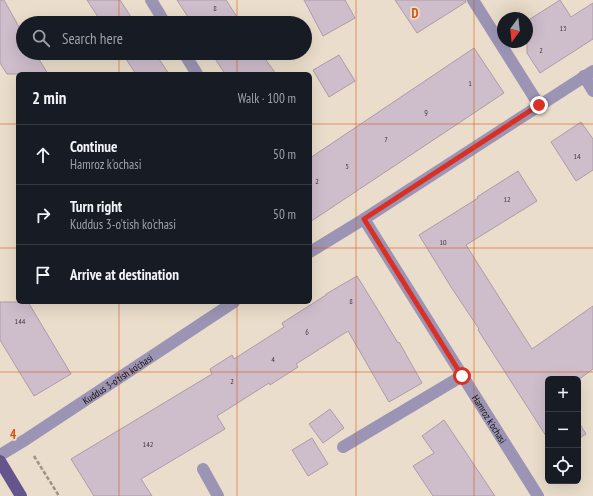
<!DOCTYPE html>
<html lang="en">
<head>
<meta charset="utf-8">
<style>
	body { margin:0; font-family:"PT Sans Narrow",sans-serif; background:#20242c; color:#f1f3f6 }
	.controls { position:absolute; right:12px; bottom:12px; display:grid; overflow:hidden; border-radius:6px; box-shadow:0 4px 16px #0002 }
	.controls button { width:36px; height:36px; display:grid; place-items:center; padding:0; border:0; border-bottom:1px solid #363941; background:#171b24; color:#f1f3f6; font:20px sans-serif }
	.compass { position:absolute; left:497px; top:12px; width:36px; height:36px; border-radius:50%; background:#171b24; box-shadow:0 4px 16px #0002; rotate:195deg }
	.stop { position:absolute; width:12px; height:12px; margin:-9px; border:3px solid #d93025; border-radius:50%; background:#fff }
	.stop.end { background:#d93025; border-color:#fff; box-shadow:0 1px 4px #0008 }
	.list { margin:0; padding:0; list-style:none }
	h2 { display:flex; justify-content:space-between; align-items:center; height:52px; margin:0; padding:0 16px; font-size:17px }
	h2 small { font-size:13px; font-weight:400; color:#9ea1a6 }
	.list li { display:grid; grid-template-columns:26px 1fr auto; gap:12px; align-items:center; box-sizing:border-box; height:60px; padding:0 16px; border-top:1px solid #363941 }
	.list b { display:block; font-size:15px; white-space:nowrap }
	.list p { margin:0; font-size:13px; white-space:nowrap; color:#9ea1a6 }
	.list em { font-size:13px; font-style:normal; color:#9ea1a6 }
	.icon { flex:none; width:22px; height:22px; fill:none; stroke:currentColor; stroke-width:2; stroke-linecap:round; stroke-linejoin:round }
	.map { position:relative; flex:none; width:593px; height:496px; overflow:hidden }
	.search { position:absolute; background:#171b24; box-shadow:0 4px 16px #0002; left:16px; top:16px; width:296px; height:44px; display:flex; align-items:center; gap:10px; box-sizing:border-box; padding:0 14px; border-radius:22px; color:#9ea1a6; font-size:15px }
	.panel { position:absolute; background:#171b24; box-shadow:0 4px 16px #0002; left:16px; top:72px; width:296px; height:232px; border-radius:6px }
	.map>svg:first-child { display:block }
	.building { fill:#cebdcb; stroke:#ad9ca9 }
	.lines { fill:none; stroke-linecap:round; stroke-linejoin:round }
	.path { stroke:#9d9386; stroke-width:2.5; stroke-dasharray:4 2; stroke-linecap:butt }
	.minor { stroke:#9b94b4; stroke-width:12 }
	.major { stroke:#64558d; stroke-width:12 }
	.route { stroke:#d93025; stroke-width:5 }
	.grid { fill:none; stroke:#d3520c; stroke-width:1; stroke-opacity:0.55 }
	.labels { text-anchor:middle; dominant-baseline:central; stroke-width:3.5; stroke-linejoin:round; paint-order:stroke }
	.number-label { font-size:8px; fill:#413a39 }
	.street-label { font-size:10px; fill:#120e08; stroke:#eaddcb }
	.grid-label { font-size:13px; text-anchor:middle; font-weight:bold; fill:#d3520c; stroke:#eaddcb; stroke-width:3.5; stroke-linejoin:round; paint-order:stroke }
</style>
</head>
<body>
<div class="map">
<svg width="593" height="496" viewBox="0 0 593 496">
	<rect width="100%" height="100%" fill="#eaddcb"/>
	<!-- building -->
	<path class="building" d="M0 0H4L23 34V53H35L48 74H7L0 63Z
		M87 0H120L135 23H102Z
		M177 0H226L241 23H192Z
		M304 0H345L355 18 323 36Z
		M395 0H466V2L417 33Z
		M560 0 571 17 593 3V39L540 73 527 53V21Z
		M474 48 504 93 310 222V158Z
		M122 53H155L169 74H136Z
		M219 53H261L276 74H225L214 57Z
		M339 55 355 81 329 97 313 70Z
		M581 122 593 139V170L576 181 551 142Z
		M518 171 537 201 466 245 532 349 593 306V369L578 380 548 379V439L478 330 479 329 451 287 419 235 478 198 477 197Z
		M357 276 381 315 398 343 399 342 422 383 389 402 348 331 296 364 298 367 270 385 269 383 217 416 225 429 141 479 152 496H94L71 459 212 374 210 369 232 355 234 359 284 327 282 323 326 295V294Z
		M0 302H28L71 374 34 396 0 340Z
		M330 409 344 428 323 443 309 424Z
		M444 420 495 496H433L413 466 434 453 422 436Z
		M578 421 586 434 578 439Z
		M312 438 328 464 308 476 292 450Z"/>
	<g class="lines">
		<!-- path -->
		<path class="path" d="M34 456 59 496"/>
		<!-- minor -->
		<g class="minor">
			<path d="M151 0 165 23"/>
			<path d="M473 0 539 105"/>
			<path d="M184 53 197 74"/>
			<path d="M584 76 593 91"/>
			<path id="s1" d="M364 219 538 496"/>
			<path d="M310 252 364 219 593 71"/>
			<path d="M343 447 462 376"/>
			<path id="s2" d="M0 455 25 440 234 302"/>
			<path d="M203 469 218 496"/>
		</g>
		<!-- major -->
		<path class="major" d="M0 461 21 496"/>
	</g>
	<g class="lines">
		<!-- route -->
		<path class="route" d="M462 376 364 219 539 105"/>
	</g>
	<!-- grid -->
	<path class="grid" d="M119 0V23M237 0V23M356 0V496M474 0V496M119 53V74M237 53V74M0 124H18M310 124H593M0 248H18M310 248H593M119 302V496M237 302V496M0 372H593"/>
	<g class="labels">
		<!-- number labels -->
		<g class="number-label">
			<text x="215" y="8">8</text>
			<text x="563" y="28">13</text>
			<text x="541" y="50">2</text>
			<text x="470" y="83">1</text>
			<text x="426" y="112">9</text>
			<text x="386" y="139">7</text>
			<text x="577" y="156">14</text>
			<text x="347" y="166">5</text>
			<text x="317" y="181">2</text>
			<text x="507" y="199">12</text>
			<text x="443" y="242">10</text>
			<text x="351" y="301">8</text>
			<text x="20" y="321">144</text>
			<text x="307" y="332">6</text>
			<text x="273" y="359">4</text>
			<text x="232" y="381">2</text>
			<text x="148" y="444">142</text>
		</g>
		<!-- street labels -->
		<g class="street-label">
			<text stroke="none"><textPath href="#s2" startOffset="140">Kuddus 3-o'tish ko'chasi</textPath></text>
			<text stroke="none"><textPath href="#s1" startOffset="236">Hamroz k'ochasi</textPath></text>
		</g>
	</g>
	<g class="grid-label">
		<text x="415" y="18">D</text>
		<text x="13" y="439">4</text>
	</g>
</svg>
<div class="controls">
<button>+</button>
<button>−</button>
<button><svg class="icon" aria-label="locate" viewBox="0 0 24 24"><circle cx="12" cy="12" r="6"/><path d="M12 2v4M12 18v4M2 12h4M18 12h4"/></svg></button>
</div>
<svg class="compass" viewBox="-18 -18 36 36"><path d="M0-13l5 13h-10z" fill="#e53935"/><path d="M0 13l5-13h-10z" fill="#9ea1a6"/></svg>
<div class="stop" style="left:462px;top:376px"></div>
<div class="stop end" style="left:539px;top:105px"></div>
<div class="search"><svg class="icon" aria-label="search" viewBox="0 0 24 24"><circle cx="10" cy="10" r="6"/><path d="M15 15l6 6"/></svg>Search here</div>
<section class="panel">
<h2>2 min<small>Walk · 100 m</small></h2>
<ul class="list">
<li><svg class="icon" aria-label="ahead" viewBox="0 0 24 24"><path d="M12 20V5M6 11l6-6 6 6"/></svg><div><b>Continue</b><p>Hamroz k'ochasi</p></div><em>50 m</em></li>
<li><svg class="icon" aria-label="right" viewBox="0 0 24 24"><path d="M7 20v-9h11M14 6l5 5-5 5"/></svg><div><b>Turn right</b><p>Kuddus 3-o'tish ko'chasi</p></div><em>50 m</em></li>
<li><svg class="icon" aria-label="arrive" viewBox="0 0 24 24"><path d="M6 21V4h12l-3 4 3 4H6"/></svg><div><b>Arrive at destination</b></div></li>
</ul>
</section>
</div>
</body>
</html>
